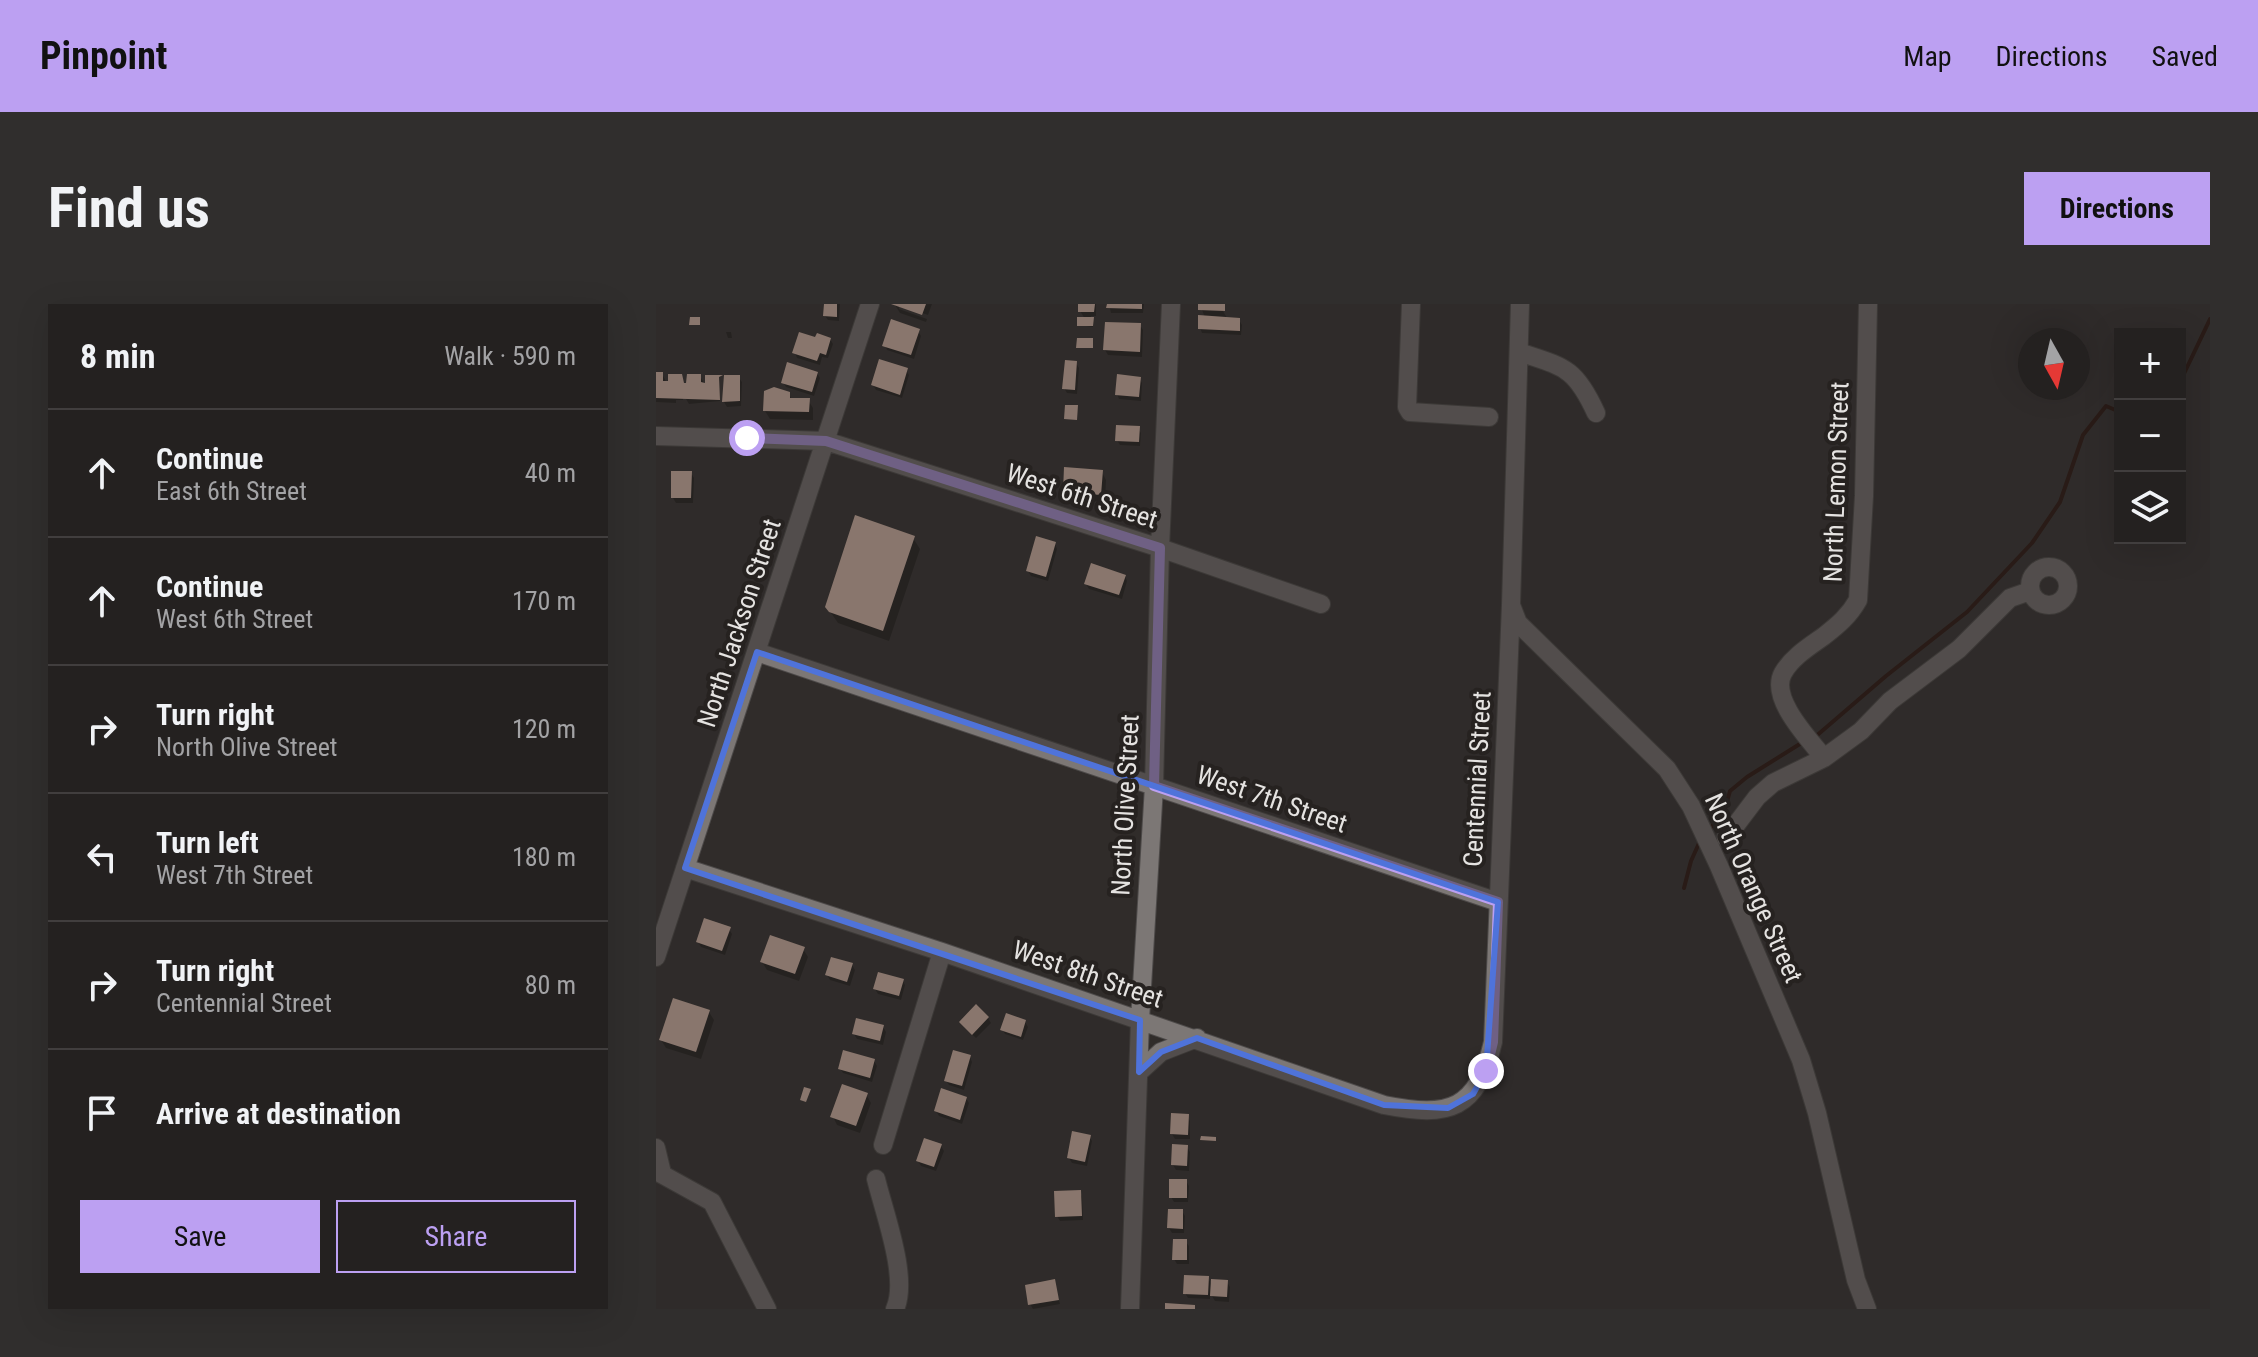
<!DOCTYPE html>
<html lang="en">
<head>
<meta charset="utf-8">
<style>
	body { margin:0; font-family:"Roboto Condensed",sans-serif; background:#302e2d; color:#f1f3f6 }
	.controls { position:absolute; right:24px; top:24px; display:grid; overflow:hidden; border-radius:0px; box-shadow:0 8px 32px #0002 }
	.controls button { width:72px; height:72px; display:grid; place-items:center; padding:0; border:0; border-bottom:2px solid #413e3e; background:#242120; color:#f1f3f6; font:40px sans-serif }
	.compass { position:absolute; left:1362px; top:24px; width:72px; height:72px; border-radius:50%; background:#242120; box-shadow:0 8px 32px #0002; rotate:172deg }
	.stop { position:absolute; width:24px; height:24px; margin:-18px; border:6px solid #bca0f2; border-radius:50%; background:#fff }
	.stop.end { background:#bca0f2; border-color:#fff; box-shadow:0 2px 8px #0008 }
	.list { margin:0; padding:0; list-style:none }
	h2 { display:flex; justify-content:space-between; align-items:center; height:104px; margin:0; padding:0 32px; font-size:34px }
	h2 small { font-size:26px; font-weight:400; color:#a3a3a5 }
	.list li { display:grid; grid-template-columns:52px 1fr auto; gap:24px; align-items:center; box-sizing:border-box; height:128px; padding:0 32px; border-top:2px solid #413e3e }
	.list b { display:block; font-size:30px; white-space:nowrap }
	.list p { margin:0; font-size:26px; white-space:nowrap; color:#a3a3a5 }
	.list em { font-size:26px; font-style:normal; color:#a3a3a5 }
	.actions { display:flex; gap:16px; padding:24px 32px }
	.actions a { flex:1; padding:18px 0; border:2px solid #bca0f2; border-radius:0px; text-align:center; font-size:28px; color:#bca0f2 }
	.actions .main { background:#bca0f2; color:#111 }
	.icon { flex:none; width:44px; height:44px; fill:none; stroke:currentColor; stroke-width:2; stroke-linecap:round; stroke-linejoin:round }
	.map { position:relative; flex:none; width:1554px; height:1005px; overflow:hidden; border-radius:0px }
	header { display:flex; align-items:center; gap:48px; box-sizing:border-box; height:112px; padding:0 40px; background:#bca0f2; color:#111 }
	header strong { font-size:38px }
	nav { display:flex; gap:44px; margin-inline-start:auto; font-size:28px }
	.intro { display:flex; align-items:center; justify-content:space-between; box-sizing:border-box; height:192px; padding:0 48px }
	h1 { margin:0; font-size:56px }
	.button { padding:20px 36px; border-radius:0px; background:#bca0f2; color:#111; font-size:28px; font-weight:700 }
	main { display:flex; gap:48px; padding:0 48px }
	aside { flex:1; background:#242120; border-radius:0px; box-shadow:0 8px 32px #0002 }
	.map>svg:first-child { display:block }
	.shadow { fill:#0007 }
	.lines { fill:none; stroke-linecap:round; stroke-linejoin:round }
	.stream { stroke:#220800; stroke-width:4 }
	.building { fill:#f7d0be }
	.minor-casing { stroke:#4d4a49; stroke-width:20 }
	.minor { stroke:#7c7775; stroke-width:18 }
	.route { stroke:#bca0f2; stroke-width:10 }
	.marked { fill:none; stroke:#4f73da; stroke-width:6; stroke-linejoin:round }
	.labels { text-anchor:middle; dominant-baseline:central; stroke-width:8; stroke-linejoin:round; paint-order:stroke }
	.street-label { font-size:26px; fill:#e5e3e1; stroke:#262220 }
</style>
</head>
<body>
<header>
<strong>Pinpoint</strong>
<nav><a>Map</a><a>Directions</a><a>Saved</a></nav>
</header>
<div class="intro"><h1>Find us</h1><a class="button">Directions</a></div>
<main>
<aside>
<h2>8 min<small>Walk · 590 m</small></h2>
<ul class="list">
<li><svg class="icon" aria-label="ahead" viewBox="0 0 24 24"><path d="M12 20V5M6 11l6-6 6 6"/></svg><div><b>Continue</b><p>East 6th Street</p></div><em>40 m</em></li>
<li><svg class="icon" aria-label="ahead" viewBox="0 0 24 24"><path d="M12 20V5M6 11l6-6 6 6"/></svg><div><b>Continue</b><p>West 6th Street</p></div><em>170 m</em></li>
<li><svg class="icon" aria-label="right" viewBox="0 0 24 24"><path d="M7 20v-9h11M14 6l5 5-5 5"/></svg><div><b>Turn right</b><p>North Olive Street</p></div><em>120 m</em></li>
<li><svg class="icon" aria-label="left" viewBox="0 0 24 24"><path d="M17 20v-9H6M10 6l-5 5 5 5"/></svg><div><b>Turn left</b><p>West 7th Street</p></div><em>180 m</em></li>
<li><svg class="icon" aria-label="right" viewBox="0 0 24 24"><path d="M7 20v-9h11M14 6l5 5-5 5"/></svg><div><b>Turn right</b><p>Centennial Street</p></div><em>80 m</em></li>
<li><svg class="icon" aria-label="arrive" viewBox="0 0 24 24"><path d="M6 21V4h12l-3 4 3 4H6"/></svg><div><b>Arrive at destination</b></div></li>
</ul>
<div class="actions"><a class="main">Save</a><a>Share</a></div>
</aside>
<div class="map">
<svg width="1554" height="1005" viewBox="0 0 1554 1005">
	<rect width="100%" height="100%" fill="#302c2a"/>
	<!-- shadow -->
	<path class="shadow" d="M170 0H184L183 17 172 16 169 12Z
		M276 0 272 11 243 1V5L271 15 270 18 244 9 239 1Z
		M424 0H440V12H435L437 23 423 21 429 15 424 7Z
		M453 0H488L487 9H455Z
		M544 0H563L571 14 583 16 586 21 585 31 546 29 544 24 549 14Z
		M484 21 487 26 486 53 452 51 449 46Z
		M262 27 265 32 258 55 231 46 229 41Z
		M70 28H75L76 34H72Z
		M174 35 177 40 172 54 166 53 164 61 141 54 139 49 161 36Z
		M420 59 423 64 421 90 411 89 408 84Z
		M250 66 253 71 246 94 220 86 217 81Z
		M1 68 6 70 11 79 13 72 26 74 27 96H20V99L0 98Z
		M161 69 164 74 158 92 130 83 127 78Z
		M44 72 50 83 62 73 64 97 33 100 30 95Z
		M83 74 86 78 85 102 71 103 68 98Z
		M483 74 486 79 485 97 463 95 461 90Z
		M133 90 136 96H152L157 104V116L114 115 109 107Z
		M482 124 485 129 484 142 464 141 461 136Z
		M446 168 450 176 449 198 413 196 409 188Z
		M35 169 38 174 37 199H20L17 194Z
		M257 234 264 245 233 337 182 319 171 303Z
		M399 240 401 245 392 277 375 272 372 267Z
		M469 272 471 277 466 295 433 285 430 280Z
		M73 625 76 630 69 651 45 643 42 638Z
		M147 645 152 653 143 677 111 666 106 658Z
		M196 661 199 666 194 682 174 676 171 671Z
		M246 676 249 681 245 696 222 690 219 685Z
		M53 708 58 716 45 755 10 744 5 736Z
		M332 714 335 719 320 734 308 723Z
		M369 718 372 723 367 736 349 730 346 725Z
		M227 723 230 728 227 741 201 735 198 730Z
		M314 753 316 758 308 786 293 781 290 776Z
		M218 757 221 762 216 778 187 769 184 764Z
		M210 790 215 799 204 829 181 821 177 813Z
		M310 794 313 799 306 820 283 812 280 807Z
		M531 812 534 817V835H519L516 830Z
		M433 832 436 837 431 862 416 859 413 854Z
		M285 842 288 847 280 867 265 862 262 857Z
		M531 843 534 848 533 867 520 866 517 861Z
		M530 877 533 882 532 898H518L515 893Z
		M424 888 426 893 427 916 404 917 401 912Z
		M526 907 529 912 528 929H516L513 924Z
		M530 938 533 942V960H521L518 955Z
		M552 974 557 983 571 978 574 983 573 998 559 997 554 989V995L532 994 529 989Z
		M398 978 404 1000 377 1005 374 1000Z"/>
	<g class="lines">
		<!-- stream -->
		<path class="stream" d="M1524 78 1554 15
			M1159 433 1230 372 1311 308 1376 239 1404 198 1427 131 1450 102 1464 108
			M1052 527 1068 508 1074 487 1091 473 1147 438
			M1028 584 1035 557 1044 537"/>
	</g>
	<!-- building -->
	<path class="building" d="M168 0H181V13L167 12Z
		M235 0H270L266 11Z
		M422 0H439L438 8H422Z
		M451 0H486V5L450 4Z
		M542 0H569V7L542 6Z
		M542 11 584 14V27L542 25Z
		M34 13H44V21H33Z
		M421 13H438L437 22H421Z
		M235 15 264 25 255 51 226 42Z
		M449 18 485 19 484 48 447 46Z
		M143 28 159 33 161 29 175 34 170 51 164 49 161 57 136 49Z
		M421 34H437V44H420Z
		M223 55 252 64 244 91 215 81Z
		M409 56 421 57 419 86 406 85Z
		M131 58 162 68 156 88 125 79Z
		M0 68H7V77H12V70H26L28 79H30L31 70H45V78L49 79V71H67L63 73 64 96 0 94Z
		M461 70 485 73 483 93 459 91Z
		M68 71H84V97L66 98Z
		M118 83 134 88V94H154L153 108 107 107 108 87Z
		M409 101H422L421 116 408 115Z
		M460 121 484 122 483 138 459 137Z
		M408 163 447 166 445 191 407 188Z
		M15 167H36L35 194H15Z
		M199 211 259 232 227 327 173 308 169 303Z
		M380 232 400 238 390 273 370 267Z
		M435 259 470 271 463 291 428 280Z
		M48 614 75 623 66 647 40 638Z
		M114 631 149 643 139 670 104 658Z
		M175 653 197 659 191 678 169 671Z
		M222 668 248 675 243 692 217 685Z
		M17 694 54 706 40 748 3 736Z
		M320 700 333 713 316 731 303 718Z
		M350 709 370 716 365 733 344 726Z
		M200 714 228 721 224 737 196 730Z
		M187 746 219 755 214 774 182 765Z
		M297 746 315 751 306 782 288 777Z
		M186 780 212 789 200 822 174 813Z
		M148 783 155 785 150 798 144 796Z
		M285 784 311 793 304 816 278 807Z
		M515 809 533 810 532 831 514 830Z
		M416 827 435 831 429 858 411 854Z
		M545 832 560 833V837L544 836Z
		M268 834 286 840 278 863 260 857Z
		M516 840 532 841 531 862 515 861Z
		M513 875H531V894H513Z
		M425 886 426 912 399 913 398 887Z
		M512 905H527V925L511 924Z
		M517 935H531V956H516Z
		M528 971 553 972 552 991 527 990Z
		M399 975 403 996 372 1001 369 981Z
		M555 975 572 976 571 993 554 992Z
		M509 999 539 1001V1005H509Z"/>
	<g class="lines">
		<!-- minor casing -->
		<g class="minor-casing">
			<path id="minor" d="M755 0 751 103 754 108 833 113
				M864 0 855 301 862 319 1011 465 1035 502 1063 562 1145 756 1161 809 1200 976 1211 1005
				M863 48C908 63 919 63 940 109
				M0 132 170 137 504 244 665 300
				M1374 282a19 19 0 1 1 38 0a19 19 0 1 1-38 0Z
				M101 348 842 598
				M1168 454C1153 435 1113 394 1127 369 1136 353 1154 342 1168 332 1182 321 1193 312 1202 296L1208 192 1212 0
				M1070 534 1101 493 1117 479 1168 454 1205 427 1234 397 1303 345 1354 294 1374 287
				M29 564 286 648 728 801C794 814 821 806 837 738L855 301
				M0 653 214 0
				M483 768 505 748 541 734
				M227 841 286 648
				M0 844 6 869
				M0 867 56 898 111 1005
				M220 875C228 908 253 974 239 1005
				M474 1005 484 716 498 482 504 244 515 0"/>
		</g>
		<!-- minor -->
		<use href="#minor" class="minor"/>
	</g>
	<g class="lines">
		<!-- route -->
		<path class="route" d="M91 134 170 137 504 244 498 482 842 598 837 738 830 767"/>
	</g>
	<!-- marked area -->
	<path d="M0 0H1554V1005H0ZM101 348 842 598 830 767 817 790 792 804 728 801 541 734 505 748 483 768 484 716 29 564Z" fill="#302c2a" fill-opacity=".55" fill-rule="evenodd"/>
	<path class="marked" d="M101 348 842 598 830 767 817 790 792 804 728 801 541 734 505 748 483 768 484 716 29 564Z"/>
	<g class="labels">
		<!-- street labels -->
		<g class="street-label">
			<text transform="translate(1180 178) rotate(-88)">North Lemon Street</text>
			<text transform="translate(426 192) rotate(18)">West 6th Street</text>
			<text transform="translate(83 319) rotate(-72)">North Jackson Street</text>
			<text transform="translate(821 475) rotate(-87)">Centennial Street</text>
			<text transform="translate(616 495) rotate(19)">West 7th Street</text>
			<text transform="translate(469 501) rotate(-87)">North Olive Street</text>
			<text transform="translate(1098 584) rotate(66)">North Orange Street</text>
			<text transform="translate(432 670) rotate(19)">West 8th Street</text>
		</g>
	</g>
</svg>
<div class="controls">
<button>+</button>
<button>−</button>
<button><svg class="icon" aria-label="layers" viewBox="0 0 24 24"><path d="M12 4l9 5-9 5-9-5zM3 14l9 5 9-5"/></svg></button>
</div>
<svg class="compass" viewBox="-18 -18 36 36"><path d="M0-13l5 13h-10z" fill="#e53935"/><path d="M0 13l5-13h-10z" fill="#a3a3a5"/></svg>
<div class="stop" style="left:91px;top:134px"></div>
<div class="stop end" style="left:830px;top:767px"></div>
</div>
</main>
</body>
</html>
